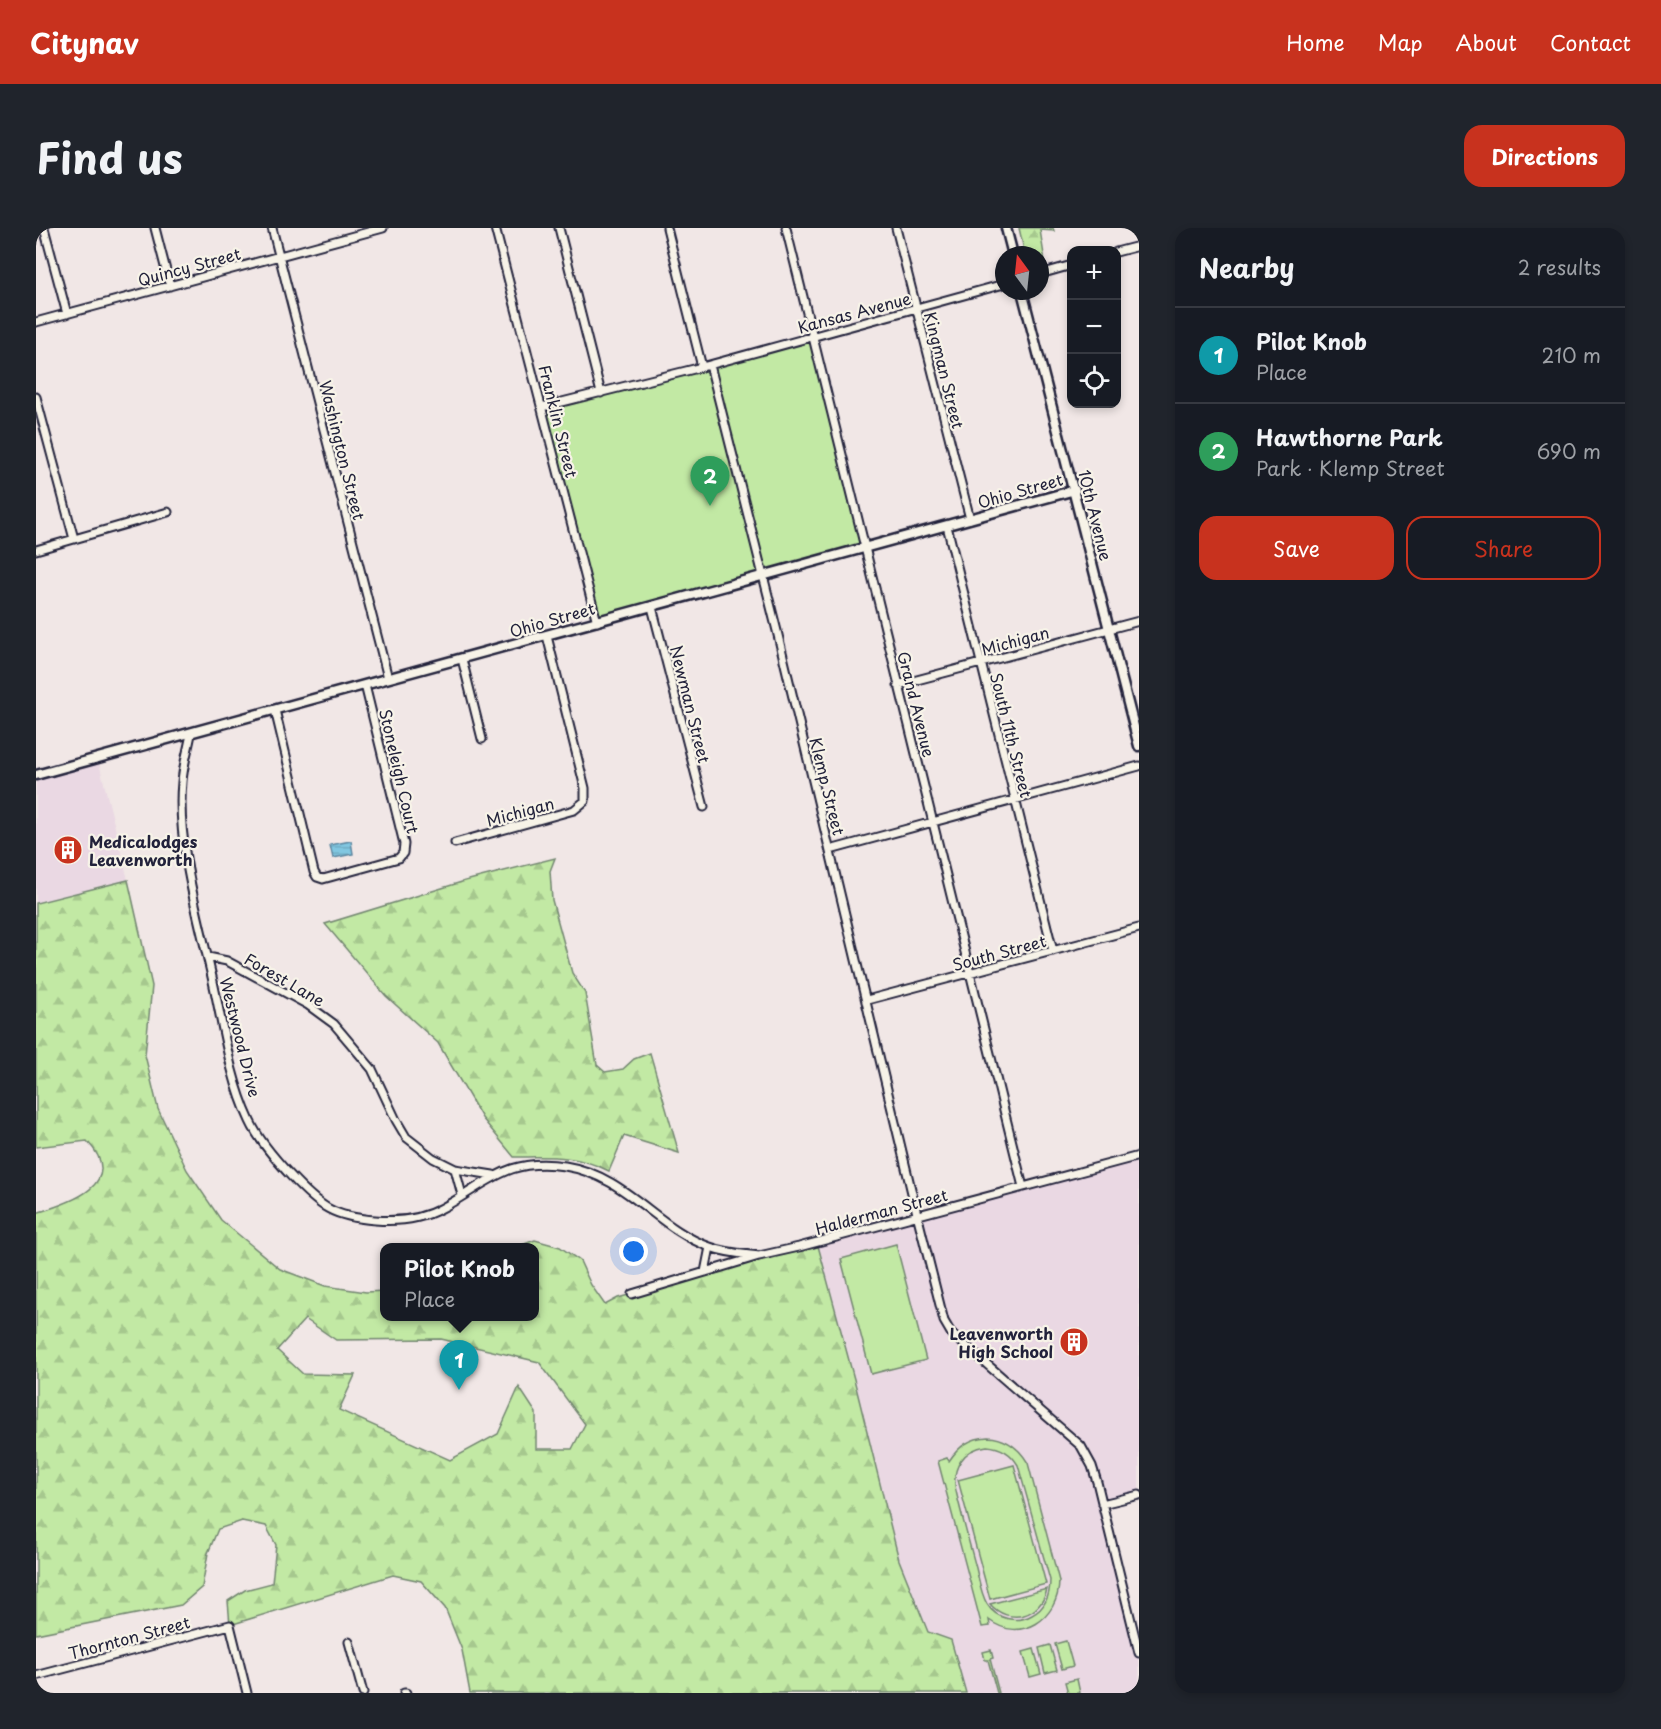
<!DOCTYPE html>
<html lang="en">
<head>
<meta charset="utf-8">
<style>
	body { margin:0; font-family:"Playpen Sans",sans-serif; background:#20242c; color:#f1f3f6 }
	.controls { position:absolute; right:18px; top:18px; display:grid; overflow:hidden; border-radius:12px; box-shadow:0 3px 9px #0003 }
	.controls button { width:54px; height:54px; display:grid; place-items:center; padding:0; border:0; border-bottom:2px solid #363941; background:#171b24; color:#f1f3f6; font:30px sans-serif }
	.compass { position:absolute; left:959px; top:18px; width:54px; height:54px; border-radius:50%; background:#171b24; box-shadow:0 3px 9px #0003; rotate:345deg }
	.you { position:absolute; left:598px; top:1024px; width:21px; height:21px; margin:-15px; border:4px solid #fff; border-radius:50%; background:#1a73e8; box-shadow:0 0 0 9px #1a73e833 }
	.badge { display:grid; place-items:center; width:39px; height:39px; border-radius:50%; background:#c8321e; color:#fff; font-size:20px; font-weight:700 }
	.pin { position:absolute; translate:-50% -50px; filter:drop-shadow(0 2px 3px #0008) }
	.pin::after { content:''; position:absolute; top:32px; width:21px; height:18px; background:inherit; clip-path:polygon(0 0,100% 0,50% 100%) }
	.popup { position:absolute; left:344px; top:1015px; width:159px; height:78px; box-sizing:border-box; display:grid; place-content:center; border-radius:12px; background:#171b24; filter:drop-shadow(0 2px 4px #0005); font-size:20px; white-space:nowrap; color:#9ea1a6 }
	.popup b { font-size:22px; color:#f1f3f6 }
	.popup::after { content:''; position:absolute; left:50%; top:100%; margin-left:-12px; border:12px solid transparent; border-top-color:#171b24 }
	.list { margin:0; padding:0; list-style:none }
	h2 { display:flex; justify-content:space-between; align-items:center; height:78px; margin:0; padding:0 24px; font-size:26px }
	h2 small { font-size:20px; font-weight:400; color:#9ea1a6 }
	.list li { display:grid; grid-template-columns:39px 1fr auto; gap:18px; align-items:center; box-sizing:border-box; height:96px; padding:0 24px; border-top:2px solid #363941 }
	.list b { display:block; font-size:22px; white-space:nowrap }
	.list p { margin:0; font-size:20px; white-space:nowrap; color:#9ea1a6 }
	.list em { font-size:20px; font-style:normal; color:#9ea1a6 }
	.actions { display:flex; gap:12px; padding:18px 24px }
	.actions a { flex:1; padding:14px 0; border:2px solid #c8321e; border-radius:18px; text-align:center; font-size:21px; color:#c8321e }
	.actions .main { background:#c8321e; color:#fff }
	.icon { flex:none; width:33px; height:33px; fill:none; stroke:currentColor; stroke-width:2; stroke-linecap:round; stroke-linejoin:round }
	.map { position:relative; flex:none; width:1103px; height:1465px; overflow:hidden; border-radius:18px }
	header { display:flex; align-items:center; gap:36px; box-sizing:border-box; height:84px; padding:0 30px; background:#c8321e; color:#fff }
	header strong { font-size:28px }
	nav { display:flex; gap:33px; margin-inline-start:auto; font-size:21px }
	.intro { display:flex; align-items:center; justify-content:space-between; box-sizing:border-box; height:144px; padding:0 36px }
	h1 { margin:0; font-size:42px }
	.button { padding:15px 27px; border-radius:18px; background:#c8321e; color:#fff; font-size:21px; font-weight:700 }
	main { display:flex; gap:36px; padding:0 36px }
	aside { flex:1; background:#171b24; border-radius:18px; box-shadow:0 3px 9px #0003 }
	.map>svg:first-child { display:block }
	.built { fill:#ead8e3 }
	.forest { fill:url(#forest-firs); stroke:#728670; stroke-width:1.5; fill-rule:evenodd }
	.green { fill:#c2e9a4; stroke:#728670; stroke-width:1.5; fill-rule:evenodd }
	.water { fill:url(#water-rules); stroke:#5b859f; stroke-width:1.5 }
	.lines { fill:none; stroke-linecap:round; stroke-linejoin:round }
	.minor-casing { stroke:#22223b; stroke-width:11 }
	.tertiary-casing { stroke:#22223b; stroke-width:13 }
	.minor { stroke:#f7f3e8; stroke-width:7 }
	.tertiary { stroke:#f7f3e8; stroke-width:8 }
	.labels { text-anchor:middle; dominant-baseline:central; stroke-width:4.5; stroke-linejoin:round; paint-order:stroke }
	.street-label { font-size:16px; fill:#22223b; stroke:#f7f3e8 }
	.poi-label { font-size:16px; font-weight:bold; fill:#22223b; stroke:#f7f3e8; text-anchor:start }
</style>
</head>
<body>
<header>
<strong>Citynav</strong>
<nav><a>Home</a><a>Map</a><a>About</a><a>Contact</a></nav>
</header>
<div class="intro"><h1>Find us</h1><a class="button">Directions</a></div>
<main>
<div class="map">
<svg width="1103" height="1465" viewBox="0 0 1103 1465">
	<defs>
		<pattern id="forest-firs" width="22" height="20" patternUnits="userSpaceOnUse" patternTransform="scale(1.5)"><rect width="22" height="20" fill="#c2e9a4"/><path d="M5 1l3.5 6h-7zM16 11l3.5 6h-7z" fill="#a6c88e"/></pattern>
		<pattern id="water-rules" width="6" height="5" patternUnits="userSpaceOnUse" patternTransform="scale(1.5)"><rect width="6" height="5" fill="#81c7e1"/><path d="M0 2.5h6" fill="none" stroke="#6fabc2"/></pattern>
	</defs>
	<rect width="100%" height="100%" fill="#f1e7e6"/>
	<filter id="ink" filterUnits="userSpaceOnUse"><feTurbulence type="fractalNoise" baseFrequency=".0167" numOctaves="2"/><feDisplacementMap in="SourceGraphic" scale="12" xChannelSelector="R" yChannelSelector="G"/><feConvolveMatrix kernelMatrix="1 2 1 2 8 2 1 2 1" color-interpolation-filters="sRGB"/></filter>
	<g filter="url(#ink)">
		<!-- built -->
		<path class="built" d="M62 531 92 652 0 675V547Z
			M1103 929V1267L1067 1276 1103 1425V1465H930L915 1413 892 1404 863 1332 818 1151 781 1014Z"/>
		<!-- forest -->
		<path class="forest" d="M983 0H1017L1018 3 1004 2 1009 33 1004 35V27H989Z
			M519 630 514 643 516 672 536 745 549 765 561 837 569 844 587 841 598 831 614 825 643 925 588 908 573 943C539 926 513 929 478 929L446 890 402 815 350 768 289 696 429 653Z
			M92 652 116 758 109 827 122 881 151 942 185 992 244 1041 289 1058 330 1064 348 1063V1088H498V1020L480 1019 499 1012 524 1019 544 1033 555 1057 569 1077 582 1070 596 1066 781 1014 818 1151 863 1332 892 1404 915 1412 930 1465H434L426 1422 409 1380 385 1353 357 1347 194 1397 192 1373 209 1362 236 1355 240 1317 230 1298 206 1293 182 1301 172 1325 166 1359 145 1377 0 1406V985C34 975 92 956 51 913L0 919V675ZM269 1091 300 1112 405 1111 503 1134 549 1196 536 1221H500V1185L483 1159 462 1206 414 1232 303 1182 319 1147 267 1146 241 1122Z"/>
		<!-- green -->
		<path class="green" d="M776 110 827 321 561 394 506 179Z
			M860 1016 890 1132 835 1146 805 1031Z
			M952 1209C970 1210 983 1220 992 1235L1023 1353C1023 1391 985 1416 953 1392L954 1398 946 1399 902 1233 911 1230 913 1233C923 1218 934 1210 952 1209ZM951 1218C965 1219 975 1225 982 1237L1014 1352C1014 1366 1010 1380 996 1387 981 1396 960 1391 951 1376 945 1366 943 1352 940 1340 933 1314 926 1289 920 1263 915 1240 927 1221 951 1218Z
			M978 1237 1010 1356 954 1371 922 1252Z
			M1011 1361C1005 1389 973 1398 954 1376Z
			M1030 1413 1037 1438 1026 1441 1019 1416Z
			M1014 1417 1021 1442 1009 1445 1003 1420Z
			M998 1421 1005 1446 994 1449 987 1424Z
			M955 1422 957 1430 954 1431 963 1465H961L952 1432H949L947 1424Z
			M1041 1451 1044 1465H1032L1029 1454Z"/>
		<!-- water -->
		<path class="water" d="M315 613 317 626 297 630 294 617Z"/>
		<g class="lines">
			<!-- minor casing -->
			<g class="minor-casing">
				<path id="minor" d="M8 0 31 86
					M119 0 134 58
					M236 0 352 450
					M459 0 561 394
					M523 0 565 165
					M631 0 666 139
					M750 0C826 320 909 639 987 959
					M860 0 934 291
					M1080 24 1103 18
					M1004 46 1036 37
					M0 94 347 0
					M674 137 741 403 881 986 908 1093 915 1105 1045 1218 1056 1238 1061 1254 1103 1425
					M0 169 38 311
					M506 179 666 139 968 56
					M911 298 1017 723
					M0 322 132 284
					M616 379 668 579
					M426 431 446 511
					M862 457 1103 393
					M239 482 278 644 281 649 287 651 363 630 367 625 368 616 329 457
					M155 506C152 522 147 538 146 554 140 614 163 691 176 749 187 797 193 848 214 893 223 913 240 932 255 948 284 979 297 989 339 992 362 994 386 991 406 980 453 955 470 929 529 938 591 948 620 1000 674 1019 690 1025 707 1026 723 1028
					M419 615 538 582 549 573V560L511 408
					M794 622 1103 538
					M172 729 191 733 272 777 298 796 336 841 360 892 370 909 397 930 419 941 457 947
					M831 772 1103 700
					M419 941 426 967
					M669 1044 674 1019
					M596 1066 723 1028 763 1019 1103 928
					M1066 1276 1103 1267
					M313 1414 327 1465
					M0 1448 194 1397 211 1465
					M368 1465H370"/>
			</g>
			<!-- tertiary casing -->
			<g class="tertiary-casing">
				<path id="tertiary" d="M970 0 977 27
					M986 63 1103 518
					M0 547 1039 262"/>
			</g>
			<!-- minor -->
			<use href="#minor" class="minor"/>
			<!-- tertiary -->
			<use href="#tertiary" class="tertiary"/>
		</g>
	</g>
	<!-- icons -->
	<defs>
		<g id="building-disc" transform="scale(1.5)"><circle r="9.5" fill="#c8321e" stroke="#f7f3e8"/><path d="M-4-6H4V6H1V3H-1V6H-4ZM-2.5-4.3h1.7v1.8h-1.7ZM.8-4.3h1.7v1.8H.8ZM-2.5-1h1.7V.8h-1.7ZM.8-1h1.7V.8H.8Z" fill="#fff"/></g>
	</defs>
	<g fill-rule="evenodd">
		<use href="#building-disc" x="32" y="622"/>
		<use href="#building-disc" x="1038" y="1114"/>
	</g>
	<g class="labels">
		<!-- street labels -->
		<g class="street-label">
			<text transform="translate(153 38) rotate(-15)">Quincy Street</text>
			<text transform="translate(818 84) rotate(-15)">Kansas Avenue</text>
			<text transform="translate(909 142) rotate(76)">Kingman Street</text>
			<text transform="translate(523 193) rotate(76)">Franklin Street</text>
			<text transform="translate(307 222) rotate(76)">Washington Street</text>
			<text transform="translate(984 262) rotate(-16)">Ohio Street</text>
			<text transform="translate(1060 287) rotate(76)">10th Avenue</text>
			<text transform="translate(516 391) rotate(-16)">Ohio Street</text>
			<text transform="translate(979 412) rotate(-15)">Michigan</text>
			<text transform="translate(655 476) rotate(76)">Newman Street</text>
			<text transform="translate(881 476) rotate(76)">Grand Avenue</text>
			<text transform="translate(976 507) rotate(76)">South 11th Street</text>
			<text transform="translate(364 543) rotate(77)">Stoneleigh Court</text>
			<text transform="translate(792 558) rotate(76)">Klemp Street</text>
			<text transform="translate(484 583) rotate(-15)">Michigan</text>
			<text transform="translate(963 724) rotate(-15)">South Street</text>
			<text transform="translate(249 751) rotate(30)">Forest Lane</text>
			<text transform="translate(205 809) rotate(76)">Westwood Drive</text>
			<text transform="translate(845 983) rotate(-15)">Halderman Street</text>
			<text transform="translate(93 1409) rotate(-15)">Thornton Street</text>
		</g>
		<!-- poi labels -->
		<g class="poi-label">
			<text x="53" y="613">Medicalodges<tspan x="53" dy="18">Leavenworth</tspan></text>
			<text x="1017" y="1105" text-anchor="end">Leavenworth<tspan x="1017" dy="18">High School</tspan></text>
		</g>
	</g>
</svg>
<div class="controls">
<button>+</button>
<button>−</button>
<button><svg class="icon" aria-label="locate" viewBox="0 0 24 24"><circle cx="12" cy="12" r="6"/><path d="M12 2v4M12 18v4M2 12h4M18 12h4"/></svg></button>
</div>
<svg class="compass" viewBox="-18 -18 36 36"><path d="M0-13l5 13h-10z" fill="#e53935"/><path d="M0 13l5-13h-10z" fill="#9ea1a6"/></svg>
<div class="you"></div>
<div class="pin badge" style="left:423px;top:1162px;background:#0f9aa8">1</div>
<div class="popup"><b>Pilot Knob</b>Place</div>
<div class="pin badge" style="left:674px;top:278px;background:#2e9e5b">2</div>
</div>
<aside>
<h2>Nearby<small>2 results</small></h2>
<ul class="list">
<li><span class="badge" style="background:#0f9aa8">1</span><div><b>Pilot Knob</b><p>Place</p></div><em>210 m</em></li>
<li><span class="badge" style="background:#2e9e5b">2</span><div><b>Hawthorne Park</b><p>Park · Klemp Street</p></div><em>690 m</em></li>
</ul>
<div class="actions"><a class="main">Save</a><a>Share</a></div>
</aside>
</main>
</body>
</html>
